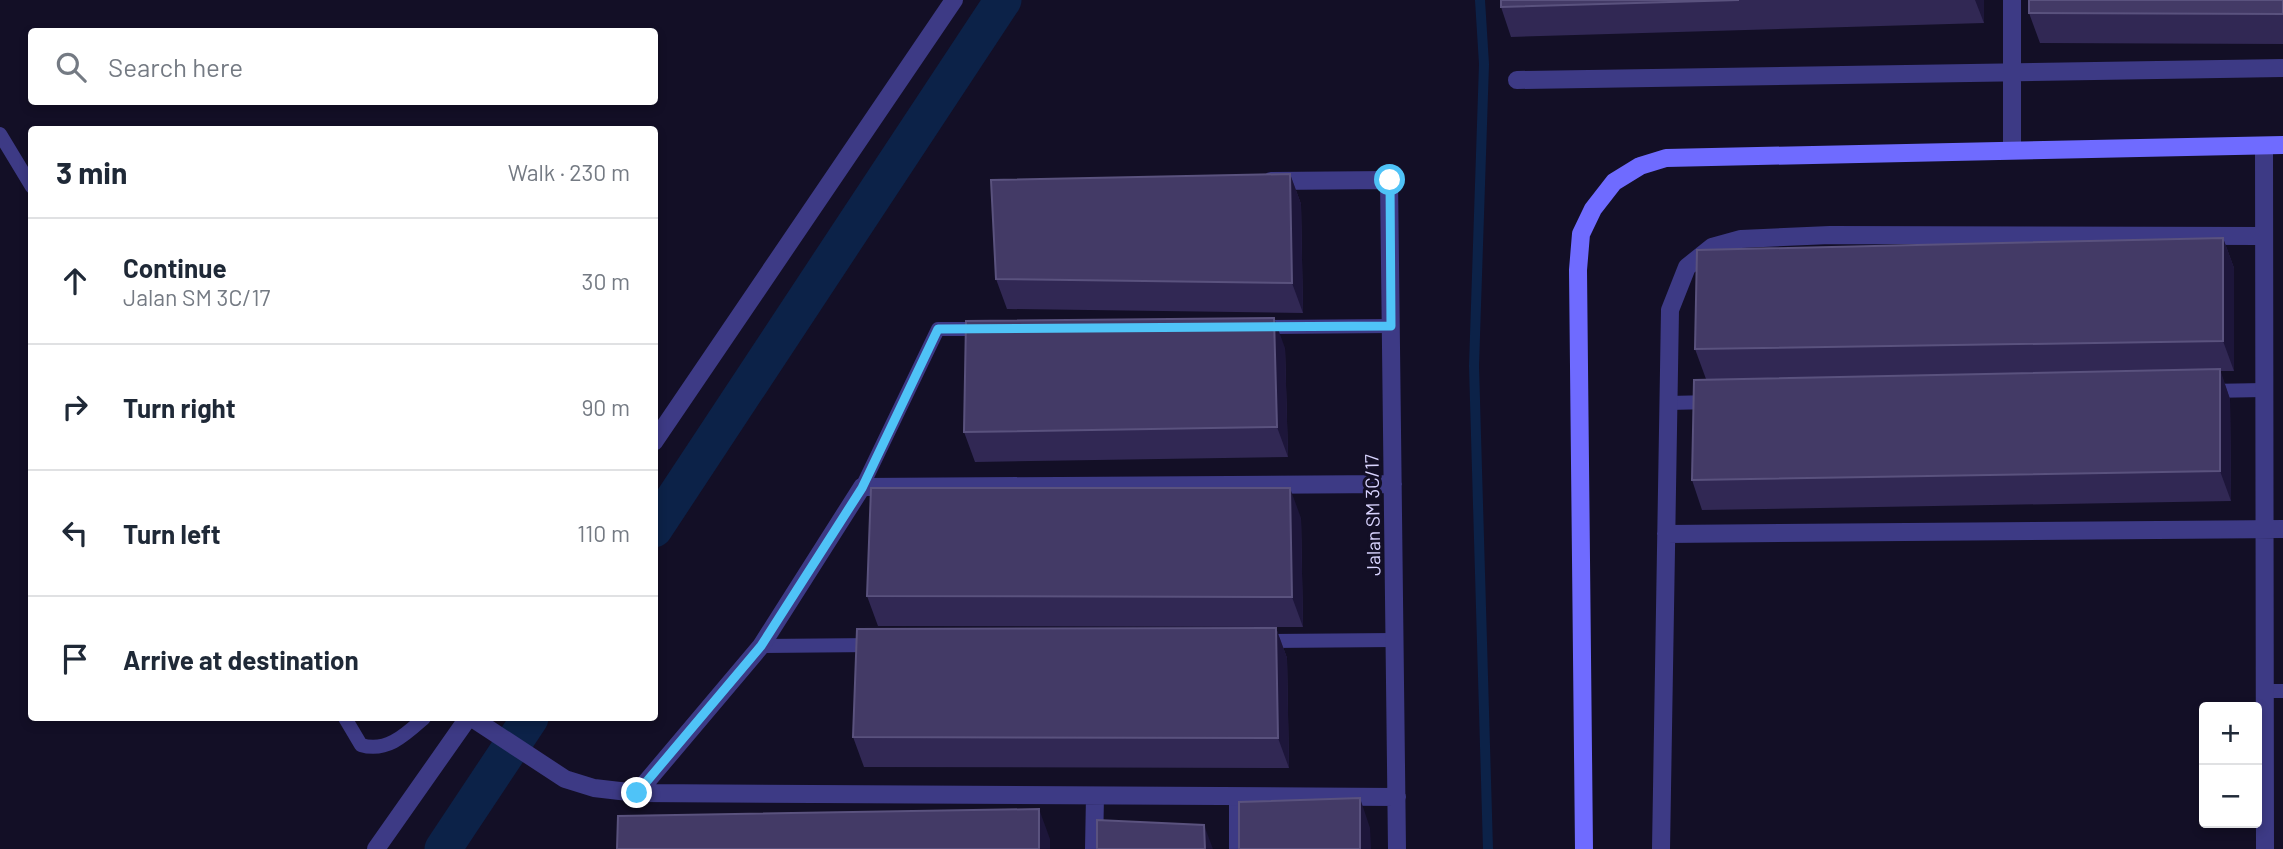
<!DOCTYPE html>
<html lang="en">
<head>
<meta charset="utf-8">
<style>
	body { margin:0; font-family:Barlow,sans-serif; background:#f2f2f3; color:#1f2937 }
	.controls { position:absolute; right:21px; bottom:21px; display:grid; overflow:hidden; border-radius:7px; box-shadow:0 4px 10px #0003 }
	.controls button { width:63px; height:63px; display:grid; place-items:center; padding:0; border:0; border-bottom:2px solid #e0e1e3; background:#fff; color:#1f2937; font:35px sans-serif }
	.stop { position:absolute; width:21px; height:21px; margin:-16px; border:5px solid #4fc3f7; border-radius:50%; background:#fff }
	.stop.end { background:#4fc3f7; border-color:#fff; box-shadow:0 2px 7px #0008 }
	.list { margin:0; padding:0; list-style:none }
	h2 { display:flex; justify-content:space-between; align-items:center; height:91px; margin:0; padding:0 28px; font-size:30px }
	h2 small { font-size:23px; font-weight:400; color:#747a83 }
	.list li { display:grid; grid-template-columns:46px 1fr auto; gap:21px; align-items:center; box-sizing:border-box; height:126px; padding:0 28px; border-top:2px solid #e0e1e3 }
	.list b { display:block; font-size:26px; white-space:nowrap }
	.list p { margin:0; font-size:23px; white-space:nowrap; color:#747a83 }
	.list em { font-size:23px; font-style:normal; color:#747a83 }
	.icon { flex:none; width:38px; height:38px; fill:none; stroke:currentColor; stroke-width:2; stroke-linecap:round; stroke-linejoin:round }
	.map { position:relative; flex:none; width:2283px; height:849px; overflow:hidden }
	.search { position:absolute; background:#fff; box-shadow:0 4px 10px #0003; left:28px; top:28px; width:630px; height:77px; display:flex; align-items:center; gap:18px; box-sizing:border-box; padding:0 24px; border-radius:7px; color:#747a83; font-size:26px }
	.panel { position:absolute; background:#fff; box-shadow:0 4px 10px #0003; left:28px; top:126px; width:630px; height:595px; border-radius:7px }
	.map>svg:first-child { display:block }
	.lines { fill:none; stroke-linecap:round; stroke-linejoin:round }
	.stream { stroke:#0c2248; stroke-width:10 }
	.canal { stroke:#0c2248; stroke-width:37 }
	.lane { stroke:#3d3a85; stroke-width:14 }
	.street { stroke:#3d3a85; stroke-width:18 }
	.secondary { stroke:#6f6bff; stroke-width:18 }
	.wall { fill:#312854 }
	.shaded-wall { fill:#1d163a }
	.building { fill:#433a66; stroke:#5a527e; stroke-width:2 }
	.route { stroke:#4fc3f7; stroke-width:9 }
	.labels { text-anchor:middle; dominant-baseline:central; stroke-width:6; stroke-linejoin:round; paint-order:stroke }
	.street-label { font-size:19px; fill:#d9d4ff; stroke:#130f26 }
</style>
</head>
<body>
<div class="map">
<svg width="2283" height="849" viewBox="0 0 2283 849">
	<rect width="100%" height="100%" fill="#130f26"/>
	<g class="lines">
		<!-- stream -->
		<path class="stream" d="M1480 0 1484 64 1474 366 1488 849"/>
		<!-- canal -->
		<path class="canal" d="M654 529 1003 0
			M443 849 530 718"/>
		<!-- lane -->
		<path class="lane" d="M0 134 32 187
			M1260 327 1391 326
			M2209 391 2264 390
			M1668 403 1712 402
			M862 487 938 329H984
			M1262 641 1395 640
			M761 646 875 645
			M2265 691H2283
			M345 718 361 745C387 753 406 734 424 718
			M1236 796V849"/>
		<!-- street -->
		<path class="street" d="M2012 0V150
			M1517 80 2283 68
			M2264 146 2265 849
			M1271 181 1389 180 1397 849
			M654 442 954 0
			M1393 484 862 487 761 646 637 793 1397 797
			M1666 534 2283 529
			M472 718 565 779 594 788 637 793
			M376 849 468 718
			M1094 849 1095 796
			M1661 849 1670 310 1687 267 1712 247 1741 239 1830 235 2264 236"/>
		<!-- secondary -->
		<path class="secondary" d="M1584 849 1578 270 1581 234 1593 209 1614 182 1640 166 1666 158 2283 145"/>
	</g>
	<!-- wall -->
	<path class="wall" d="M1501 0H1984V23L1511 37 1501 7Z
		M2283 0V44L2040 43 2029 13Z
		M1290 174 1301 204 1303 313 1007 309 996 279Z
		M2223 238 2234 268V371H2220L2230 399 2231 501 1702 510 1692 480 1706 379 1695 349Z
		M1285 348 1288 457 975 462 964 432Z
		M1301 518 1303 627 878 626 867 596Z
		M1276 628 1287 658 1289 768 864 767 853 737Z"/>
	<!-- shaded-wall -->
	<path class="shaded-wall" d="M1975 0H1984V23Z
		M1290 174 1301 204 1303 313 1292 283Z
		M2223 238 2234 268V371L2223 341Z
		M1274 318 1285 348 1288 457 1277 427Z
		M2220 369 2230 399 2231 501 2220 471Z
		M1290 488 1301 518 1303 627 1292 597Z
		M1276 628 1287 658 1289 768 1278 738Z
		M1360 798 1370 828 1371 849H1360Z
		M1039 809 1050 839V849H1039Z
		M1204 825 1213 849H1205Z"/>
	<!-- building -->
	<path class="building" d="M1501 0H1739L1501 7Z
		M2029 0H2283V14L2029 13Z
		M1290 174 1292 283 996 279 991 180Z
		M2223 238V341L1695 349 1697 250Z
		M1274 318 1277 427 964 432 966 321Z
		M2220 369V471L1692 480 1694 380Z
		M871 488H1290L1292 597 867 596Z
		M1276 628 1278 738 853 737 857 629Z
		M1360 798V849H1239V802Z
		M1039 809V849H617L618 816Z
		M1097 820 1204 825 1205 849H1097Z"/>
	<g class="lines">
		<!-- route -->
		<path class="route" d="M637 793 761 646 862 488 938 329 1391 326 1390 180"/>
	</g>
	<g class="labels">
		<!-- street labels -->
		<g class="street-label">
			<text transform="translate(1372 515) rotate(-91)">Jalan SM 3C/17</text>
		</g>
	</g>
</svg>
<div class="controls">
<button>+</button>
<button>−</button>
</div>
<div class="stop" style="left:1390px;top:180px"></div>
<div class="stop end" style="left:637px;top:793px"></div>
<div class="search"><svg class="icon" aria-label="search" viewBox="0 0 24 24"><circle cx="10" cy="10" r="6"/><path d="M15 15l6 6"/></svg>Search here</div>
<section class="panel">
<h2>3 min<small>Walk · 230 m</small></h2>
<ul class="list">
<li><svg class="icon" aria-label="ahead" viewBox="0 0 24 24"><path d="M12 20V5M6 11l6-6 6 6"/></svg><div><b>Continue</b><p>Jalan SM 3C/17</p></div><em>30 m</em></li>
<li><svg class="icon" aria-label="right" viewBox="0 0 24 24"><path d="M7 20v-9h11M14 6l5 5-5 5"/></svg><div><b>Turn right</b></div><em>90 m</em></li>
<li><svg class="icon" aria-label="left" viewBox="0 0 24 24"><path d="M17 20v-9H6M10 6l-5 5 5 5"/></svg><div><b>Turn left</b></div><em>110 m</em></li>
<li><svg class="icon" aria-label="arrive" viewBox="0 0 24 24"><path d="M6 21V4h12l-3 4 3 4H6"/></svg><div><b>Arrive at destination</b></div></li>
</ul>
</section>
</div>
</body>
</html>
